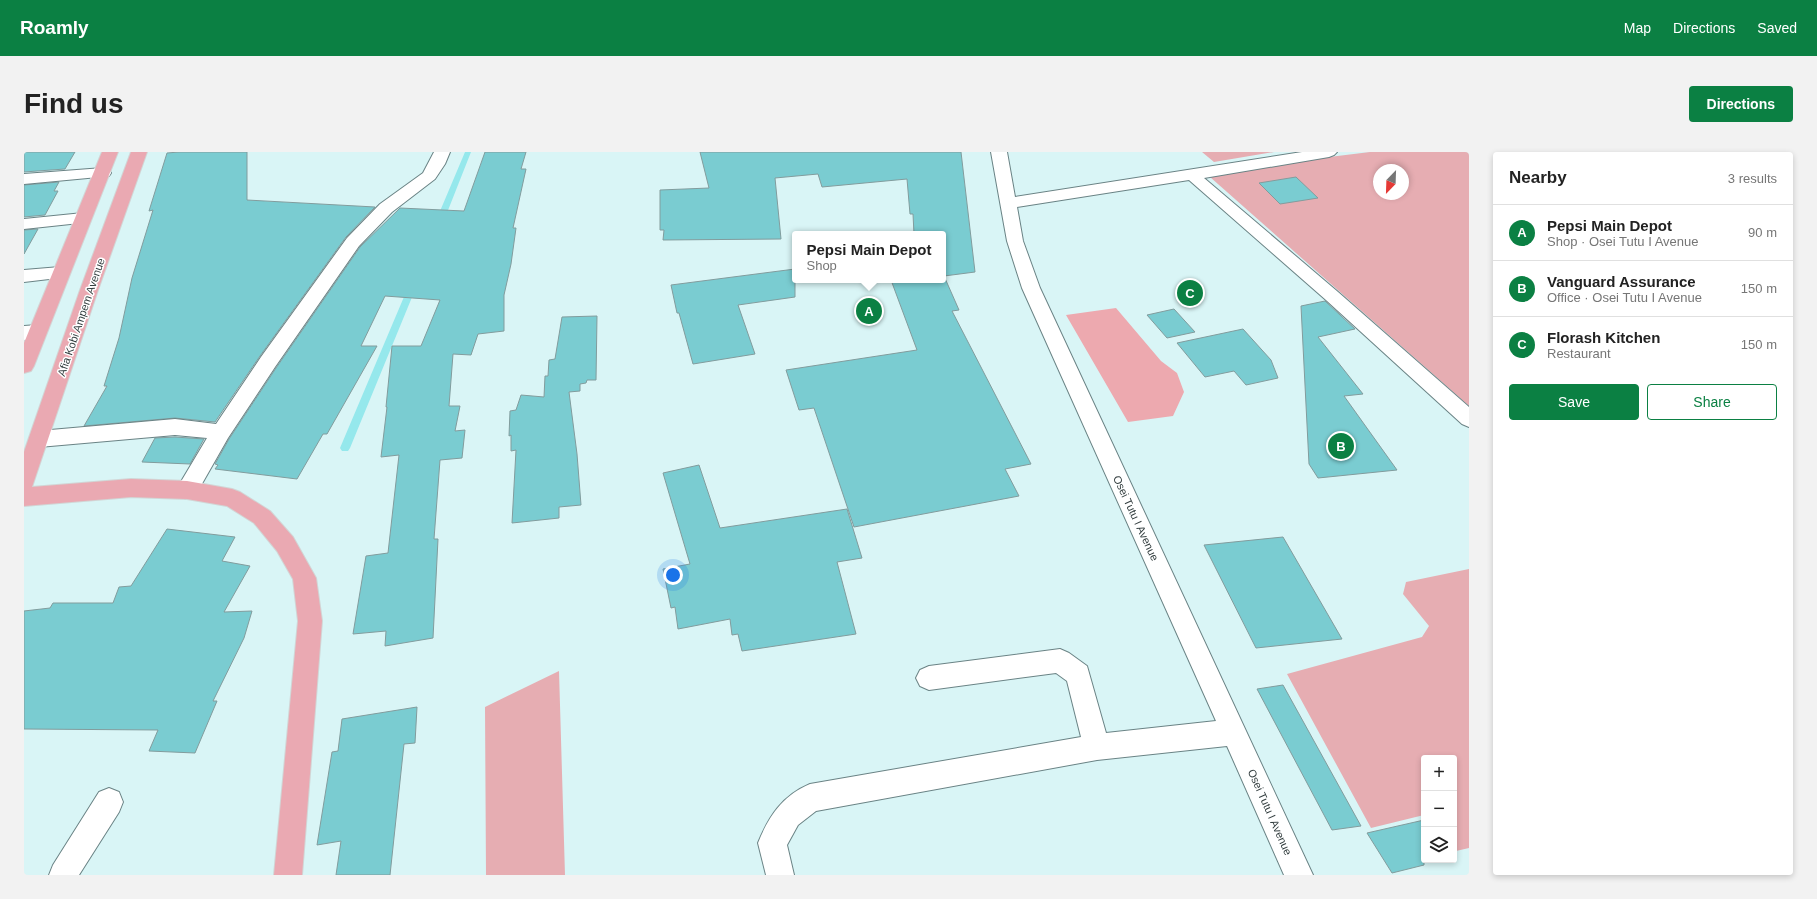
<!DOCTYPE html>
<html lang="en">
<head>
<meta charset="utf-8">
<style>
	body { margin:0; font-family:Helvetica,sans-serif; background:#f2f2f2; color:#222 }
	.controls { position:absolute; right:12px; bottom:12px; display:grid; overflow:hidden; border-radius:4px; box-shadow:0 2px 6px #0003 }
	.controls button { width:36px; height:36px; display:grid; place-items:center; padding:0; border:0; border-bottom:1px solid #e0e0e0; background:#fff; color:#222; font:20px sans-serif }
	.compass { position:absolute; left:1349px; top:12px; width:36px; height:36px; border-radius:50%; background:#fff; box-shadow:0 2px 6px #0003; rotate:203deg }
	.you { position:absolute; left:649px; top:423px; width:14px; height:14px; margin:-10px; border:3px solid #fff; border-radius:50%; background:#1a73e8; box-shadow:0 0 0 6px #1a73e833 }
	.badge { display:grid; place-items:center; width:26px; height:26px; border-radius:50%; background:#0b8043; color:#fff; font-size:13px; font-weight:700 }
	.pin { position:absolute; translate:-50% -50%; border:2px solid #fff; box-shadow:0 1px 4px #0006 }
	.popup { position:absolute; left:768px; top:79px; width:154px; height:52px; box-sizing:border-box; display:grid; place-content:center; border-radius:4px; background:#fff; filter:drop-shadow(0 1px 3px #0005); font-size:13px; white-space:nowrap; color:#767676 }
	.popup b { font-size:15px; color:#222 }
	.popup::after { content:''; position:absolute; left:50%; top:100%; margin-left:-8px; border:8px solid transparent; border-top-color:#fff }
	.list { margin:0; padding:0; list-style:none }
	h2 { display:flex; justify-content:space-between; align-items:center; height:52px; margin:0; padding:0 16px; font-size:17px }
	h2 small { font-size:13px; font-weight:400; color:#767676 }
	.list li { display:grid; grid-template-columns:26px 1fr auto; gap:12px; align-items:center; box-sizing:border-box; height:56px; padding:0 16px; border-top:1px solid #e0e0e0 }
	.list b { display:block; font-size:15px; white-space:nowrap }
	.list p { margin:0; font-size:13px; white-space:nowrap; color:#767676 }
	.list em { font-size:13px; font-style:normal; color:#767676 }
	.actions { display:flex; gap:8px; padding:12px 16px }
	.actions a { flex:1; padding:9px 0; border:1px solid #0b8043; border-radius:4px; text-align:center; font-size:14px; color:#0b8043 }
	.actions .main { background:#0b8043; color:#fff }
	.icon { flex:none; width:22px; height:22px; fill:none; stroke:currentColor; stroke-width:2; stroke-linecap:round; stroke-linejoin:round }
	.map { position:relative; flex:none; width:1445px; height:723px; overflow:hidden; border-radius:4px }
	header { display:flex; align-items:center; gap:24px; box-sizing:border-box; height:56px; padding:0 20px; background:#0b8043; color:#fff }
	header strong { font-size:19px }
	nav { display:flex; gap:22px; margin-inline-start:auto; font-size:14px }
	.intro { display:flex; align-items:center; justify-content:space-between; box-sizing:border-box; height:96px; padding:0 24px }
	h1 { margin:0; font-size:28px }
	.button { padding:10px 18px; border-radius:4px; background:#0b8043; color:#fff; font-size:14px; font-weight:700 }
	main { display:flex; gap:24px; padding:0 24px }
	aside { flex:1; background:#fff; border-radius:4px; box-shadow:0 2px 6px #0003 }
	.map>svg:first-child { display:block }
	.green { fill:#e6adb2; fill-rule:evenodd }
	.forest { fill:#eda9af }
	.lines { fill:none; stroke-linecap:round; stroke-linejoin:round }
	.stream { fill:#95e8ec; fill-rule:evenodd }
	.building { fill:#7accd1; stroke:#829c9d }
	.minor-casing { stroke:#6a8385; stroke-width:2 }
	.major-casing { stroke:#d2d5d5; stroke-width:2 }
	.minor { fill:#fff; fill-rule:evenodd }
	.major { fill:#eaa9b2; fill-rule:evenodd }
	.labels { text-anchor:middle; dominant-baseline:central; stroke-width:3; stroke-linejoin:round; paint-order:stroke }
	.street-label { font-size:11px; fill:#343f40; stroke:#fff }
</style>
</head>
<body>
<header>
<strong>Roamly</strong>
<nav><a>Map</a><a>Directions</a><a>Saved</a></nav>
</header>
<div class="intro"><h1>Find us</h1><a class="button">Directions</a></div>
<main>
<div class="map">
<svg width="1445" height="723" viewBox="0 0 1445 723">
	<rect width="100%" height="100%" fill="#d9f5f6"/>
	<!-- green -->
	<path class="green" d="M1178 0H1250L1190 10Z
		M1346 0H1445V254L1186 25 1289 7ZM1355 18H1379V42H1355Z
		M1445 417V696L1432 699 1430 696V606H1400V663L1347 676 1263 522 1398 485 1405 474 1379 442 1382 430Z
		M535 519 541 723H462L461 555Z"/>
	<!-- forest -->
	<path class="forest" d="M1092 156 1137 209 1153 221 1160 240 1149 264 1104 270 1042 163Z"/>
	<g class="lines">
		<!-- stream -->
		<path class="stream" d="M441 0H447L419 71 418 73H412L411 71Z
			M389 130 393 133 326 296 324 299H318L316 296 385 133Z"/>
	</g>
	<!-- building -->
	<path class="building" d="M0 0H51L41 17 0 20Z
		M155 0H223V48L351 55 322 85 236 204 191 270 151 266 60 274 83 234H80L95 186 108 126 129 58 125 59 143 1Z
		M461 0H502L497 17H502L489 76H492L487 112 480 143V179L454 182 447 203 429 202 425 254H436L431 279 441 278 438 306 416 308 410 387H414L409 486 361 494 362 479 329 482 342 404 364 401 375 303 357 305 363 255H362L368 194H397L416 148 361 144 337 194H353L303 282H299L273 327 191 317 194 313 191 312 205 287 252 216 336 95 376 56 440 59Z
		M676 0H937L951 120 920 124 935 158 928 159 1007 312 981 317 995 344 830 375 790 256 775 258 762 218 893 198 867 128H919V82H890L889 62H886L883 27 798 35 794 22 751 26 757 87 639 88 640 78H636V38L685 36Z
		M1272 25 1294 46 1256 52 1235 31Z
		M35 30 30 39H34L21 63 0 65V33Z
		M14 77 0 102V78Z
		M771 117V145L714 153 731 202 669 212 655 161H653L647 133Z
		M1301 149 1331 177 1294 185 1339 242 1320 244 1373 318 1294 326 1285 312 1277 154Z
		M1150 157 1171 180 1143 186 1123 163Z
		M573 164 572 228H563L562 231 556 232V239L545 240 553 302 557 353 535 355V366L488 371 492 298 487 299V283L485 284 486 259 492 258 497 243 520 245 521 224H524L525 208 531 207 538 165Z
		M1219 177 1247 208 1254 226 1222 233 1210 219 1181 225 1153 191Z
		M151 285 180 287 166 312 118 310 131 286Z
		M675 313 696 376 823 357 838 406 813 410 832 482 718 499 714 482 708 483 706 467 654 477 651 455 647 456 639 417 666 412 639 321Z
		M143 377 211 385 198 409 226 414 200 460 228 459 220 486 189 549H193L171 601 125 599 134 578 0 577V459L26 456 29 451H89L95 435 107 434Z
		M1259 385 1318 487 1232 496 1180 393Z
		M1259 533 1337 674 1308 678 1233 537Z
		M393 555 391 591 380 592 366 723H312L317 689 293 693 308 600 314 599 318 567Z
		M1400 668V713L1368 721 1343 681Z"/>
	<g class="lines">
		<!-- minor casing -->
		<g class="minor-casing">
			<path id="minor" d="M410 0H426L421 12 411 27 368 60 335 94 251 215 204 286 171 344 163 347 155 344 152 338 183 286 151 283 15 295 8 293 5 287 8 281 15 279 151 267 192 272 237 205 323 86 356 52 399 21Z
				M967 0H983L991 45 1278 0H1313L1310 3 1305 5 1180 26 1314 140 1445 255V275L1438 272 1302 148 1165 28 993 55 999 89 1016 136 1289 723H1260L1203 594 1073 608 792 659 774 673 763 693 770 723H742L734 691C745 664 758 644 786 632L1057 585 1043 529 1032 521 905 538 896 534 892 526 896 518 905 514 1036 497 1045 501 1063 514 1082 581 1192 569 998 136 983 89Z
				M79 16 85 18 87 21 85 24 0 32V22Z
				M59 61 65 62 67 66 65 70 0 77V67Z
				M36 115 42 117 45 121 42 125 0 130V118Z
				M13 173 20 175 22 180 20 185 0 188V174Z
				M85 636 95 640 99 650 95 660 55 723H25L29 713 75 640Z"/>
		</g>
		<!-- major casing -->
		<g class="major-casing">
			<path id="major" d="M78 0H94L10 214 7 219 0 221V191Z
				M107 0H123L74 138 8 335 107 327 163 329 208 337 216 340 246 359 269 385 292 426 298 469 278 723H250L274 469 269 427 253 399 230 371 203 354 163 347 107 345 0 354V300L56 138Z"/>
		</g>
		<!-- minor -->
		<use href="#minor" class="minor"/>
		<!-- major -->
		<use href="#major" class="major"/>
	</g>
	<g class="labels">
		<!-- street labels -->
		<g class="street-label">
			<text transform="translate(57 165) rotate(-71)">Afia Kobi Ampem Avenue</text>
			<text transform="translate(1112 366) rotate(65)">Osei Tutu I Avenue</text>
			<text transform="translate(1246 660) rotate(66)">Osei Tutu I Avenue</text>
		</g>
	</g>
</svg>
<div class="controls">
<button>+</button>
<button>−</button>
<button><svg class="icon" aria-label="layers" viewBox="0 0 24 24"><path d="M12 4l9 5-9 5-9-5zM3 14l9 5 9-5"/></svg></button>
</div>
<svg class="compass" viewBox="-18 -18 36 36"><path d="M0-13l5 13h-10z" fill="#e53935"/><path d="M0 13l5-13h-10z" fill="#767676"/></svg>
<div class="you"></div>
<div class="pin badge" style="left:845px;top:159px">A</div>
<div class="popup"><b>Pepsi Main Depot</b>Shop</div>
<div class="pin badge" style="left:1317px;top:294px">B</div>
<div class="pin badge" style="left:1166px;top:141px">C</div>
</div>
<aside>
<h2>Nearby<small>3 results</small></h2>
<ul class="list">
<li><span class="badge">A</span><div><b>Pepsi Main Depot</b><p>Shop · Osei Tutu I Avenue</p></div><em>90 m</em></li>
<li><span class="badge">B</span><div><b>Vanguard Assurance</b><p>Office · Osei Tutu I Avenue</p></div><em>150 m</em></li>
<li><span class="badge">C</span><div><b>Florash Kitchen</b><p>Restaurant</p></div><em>150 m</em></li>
</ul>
<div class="actions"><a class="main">Save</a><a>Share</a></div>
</aside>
</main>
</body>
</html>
